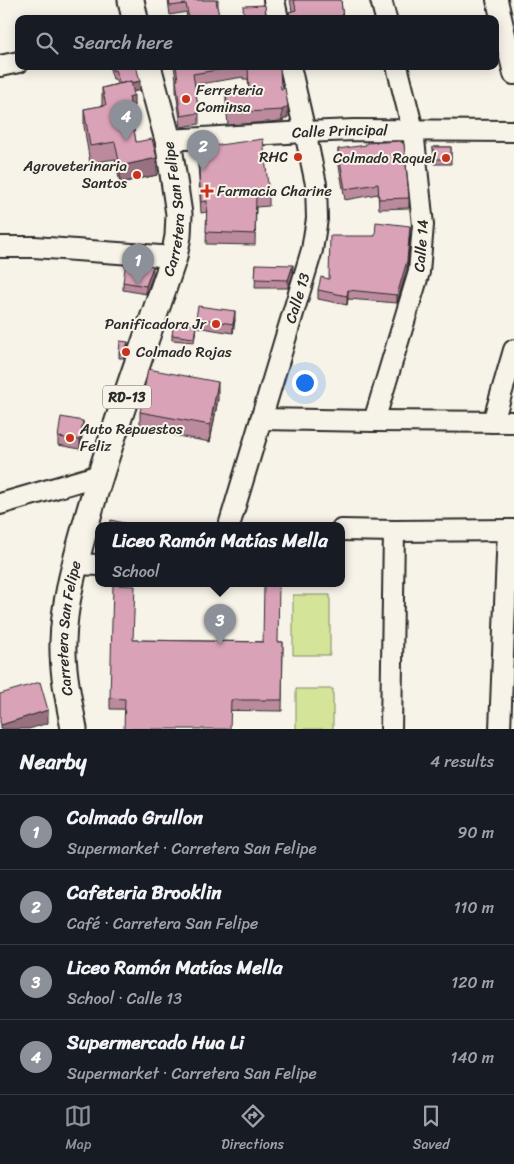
<!DOCTYPE html>
<html lang="en">
<head>
<meta charset="utf-8">
<style>
	body { margin:0; font-family:Sriracha,sans-serif; background:#242831; color:#f1f3f6 }
	.you { position:absolute; left:304px; top:382px; width:18px; height:18px; margin:-12px; border:4px solid #fff; border-radius:50%; background:#1a73e8; box-shadow:0 0 0 8px #1a73e833 }
	.badge { display:grid; place-items:center; width:32px; height:32px; border-radius:50%; background:#8c9099; color:#fff; font-size:16px; font-weight:700 }
	.pin { position:absolute; translate:-50% -41px; filter:drop-shadow(0 1px 2px #0008) }
	.pin::after { content:''; position:absolute; top:26px; width:18px; height:15px; background:inherit; clip-path:polygon(0 0,100% 0,50% 100%) }
	.popup { position:absolute; left:95px; top:522px; width:250px; height:65px; box-sizing:border-box; display:grid; place-content:center; border-radius:10px; background:#171b24; filter:drop-shadow(0 1px 4px #0005); font-size:16px; white-space:nowrap; color:#9ea1a6 }
	.popup b { font-size:19px; color:#f1f3f6 }
	.popup::after { content:''; position:absolute; left:50%; top:100%; margin-left:-10px; border:10px solid transparent; border-top-color:#171b24 }
	.list { margin:0; padding:0; list-style:none }
	h2 { display:flex; justify-content:space-between; align-items:center; height:65px; margin:0; padding:0 20px; font-size:21px }
	h2 small { font-size:16px; font-weight:400; color:#9ea1a6 }
	.list li { display:grid; grid-template-columns:32px 1fr auto; gap:15px; align-items:center; box-sizing:border-box; height:75px; padding:0 20px; border-top:1px solid #363941 }
	.list b { display:block; font-size:19px; white-space:nowrap }
	.list p { margin:0; font-size:16px; white-space:nowrap; color:#9ea1a6 }
	.list em { font-size:16px; font-style:normal; color:#9ea1a6 }
	.icon { flex:none; width:28px; height:28px; fill:none; stroke:currentColor; stroke-width:2; stroke-linecap:round; stroke-linejoin:round }
	.map { position:relative; flex:none; width:514px; height:729px; overflow:hidden }
	.search { position:absolute; background:#171b24; box-shadow:0 2px 12px #0003; left:15px; right:15px; top:15px; height:55px; display:flex; align-items:center; gap:12px; box-sizing:border-box; padding:0 18px; border-radius:10px; color:#9ea1a6; font-size:19px }
	.sheet { height:365px; background:#171b24 }
	nav { display:flex; justify-content:space-around; align-items:center; box-sizing:border-box; height:70px; border-top:1px solid #363941; background:#171b24; font-size:14px; color:#9ea1a6 }
	nav a { display:grid; justify-items:center; gap:2px }
	nav .on { color:#8c9099 }
	.map>svg:first-child { display:block }
	.green { fill:#d4e599; stroke:#808862 }
	.lines { fill:none; stroke-linecap:round; stroke-linejoin:round }
	.minor-casing { stroke:#2b2b2b; stroke-width:24 }
	.major-casing { stroke:#2b2b2b; stroke-width:29 }
	.minor { stroke:#f7f3e8; stroke-width:20 }
	.major { stroke:#f7f3e8; stroke-width:25 }
	.wall { fill:#bb8b9d; stroke:#2b2b2b }
	.shaded-wall { fill:#987180; stroke:#2b2b2b }
	.building { fill:#d9a2b7; stroke:#2b2b2b }
	.poi-dot { fill:#c8321e; stroke:#f7f3e8; stroke-width:2 }
	.labels { text-anchor:middle; dominant-baseline:central; stroke-width:4; stroke-linejoin:round; paint-order:stroke }
	.shield { fill:#f7f3e8; stroke:#686764; stroke-width:1 }
	.shield-label { font-size:14px; font-weight:bold; fill:#2b2b2b }
	.poi-label { font-size:15px; fill:#2b2b2b; stroke:#f7f3e8; text-anchor:start }
	.street-label { font-size:15px; fill:#2b2b2b; stroke:#f7f3e8 }
</style>
</head>
<body>
<div class="map">
<svg width="514" height="729" viewBox="0 0 514 729">
	<rect width="100%" height="100%" fill="#f7f3e8"/>
	<filter id="ink" filterUnits="userSpaceOnUse"><feTurbulence type="fractalNoise" baseFrequency=".02" numOctaves="2"/><feDisplacementMap in="SourceGraphic" scale="10" xChannelSelector="R" yChannelSelector="G"/><feConvolveMatrix kernelMatrix="1 2 1 2 8 2 1 2 1" color-interpolation-filters="sRGB"/></filter>
	<g filter="url(#ink)">
		<!-- green -->
		<path class="green" d="M293 595H330V655H293Z
			M296 689H333V729H296Z"/>
		<g class="lines">
			<!-- minor casing -->
			<g class="minor-casing">
				<g id="minor">
					<path d="M274 0 278 19"/>
					<path d="M381 0 386 19"/>
					<path d="M497 0 514 74"/>
					<path d="M0 66 19 62"/>
					<path id="s1" d="M168 140 305 132 354 130 514 131"/>
					<path d="M0 247H34L174 257"/>
					<path d="M261 419 374 421 514 422"/>
					<path id="s2" d="M374 421 419 272 423 225 413 130 397 66"/>
					<path d="M493 422 514 350"/>
					<path d="M0 504 100 475"/>
					<path id="s3" d="M229 526 312 250 317 219 316 184 305 132 290 66"/>
					<path d="M341 530 394 531 514 530"/>
					<path d="M75 564 99 565"/>
					<path d="M391 729 394 531"/>
					<path d="M500 729 508 530"/>
				</g>
			</g>
			<!-- major casing -->
			<g class="major-casing">
				<g id="major">
					<path d="M131 0 135 19"/>
					<path id="s4" d="M74 729C69 701 62 671 63 642 64 601 76 560 87 520 112 431 145 344 174 257L178 236 179 214 168 140 148 66"/>
				</g>
			</g>
			<!-- minor -->
			<use href="#minor" class="minor"/>
			<!-- major -->
			<use href="#major" class="major"/>
		</g>
		<!-- wall -->
		<path class="wall" d="M168 0H218V8H217L219 19H187L186 12 170 15Z
			M290 0H341L343 19H289V12L292 11Z
			M109 66H136L140 90 133 92 134 112 131 113 136 142 157 175 120 183 115 159 90 163 84 126V109L102 106V88L117 84 115 79H113Z
			M174 66H278L281 89 288 117 282 121 228 125 226 104V93L249 91 248 79H243V77L194 85 199 113V124L181 127 176 91V80Z
			M212 146 269 195V206L256 207 255 245 206 244 207 212 201 213 198 164V153L212 152Z
			M433 147H451V164H434Z
			M338 149 409 198V208L379 209 378 194 345 200 338 160Z
			M410 234 407 270 397 303 348 299 347 305 318 299V290L329 279 375 236Z
			M256 264 293 274 288 288H255Z
			M153 275 146 294 123 290V282Z
			M196 318 235 320 233 333 196 327Z
			M196 329 194 342 172 340V335Z
			M128 346 124 358H119V353Z
			M218 399 210 442 140 429V412Z
			M83 430 80 449 58 445V437Z
			M134 640 283 642 282 711 110 709V698Z"/>
		<!-- shaded-wall -->
		<path class="shaded-wall" d="M140 81V90L120 95V87Z
			M134 95V112L129 113V97Z
			M288 106V117L282 121V110Z
			M157 158V175L120 183V166Z
			M410 226V234L407 270 397 303V295Z
			M293 265V274L288 288V280Z
			M153 266V275L146 294V286Z
			M348 290V299L347 305V296Z
			M235 311V320L233 333V324Z
			M128 342V346L124 358V354Z
			M218 382V399L210 442V425Z
			M83 421V430L80 449V440Z
			M48 710V723L29 729H1V725Z"/>
		<!-- building -->
		<path class="building" d="M169 0H216L219 16 198 19H189L186 4 170 6Z
			M294 0H341L343 19H291L289 12 296 10Z
			M265 5 266 19H244L243 6Z
			M111 66H136L140 81 131 83V81L120 84 115 70 113 71Z
			M176 66H241L193 74 199 113 181 116 176 80H178Z
			M243 66H278V68H280L281 89 285 88 288 106 282 110 228 113 226 93 249 91 248 67 243 68Z
			M131 81 134 95 129 97 136 142 152 139 157 158 120 166 115 142 90 146 84 109 106 105 102 88Z
			M263 139 269 195 256 196 255 234 206 232 207 201 201 202 198 153 213 152 212 146Z
			M400 141 404 144 409 198 379 199 378 184 345 189 338 149 366 145V143Z
			M433 147H451V159H434Z
			M376 222 410 226 407 261 397 295 348 290 347 296 318 290 321 277 329 279 330 236H375Z
			M126 262 153 266 146 286 123 282Z
			M256 264 293 265 288 280 255 279Z
			M198 306 235 311 233 324 196 318Z
			M174 322 196 325 194 338 172 335Z
			M120 341 128 342 124 354 119 353Z
			M148 369 218 382 210 425 140 412Z
			M61 417 83 421 80 440 58 437Z
			M111 520 136 526H110Z
			M264 584H279L278 642H283L282 700H231L230 729H124L125 699 110 698 113 585 135 586 133 640 263 642Z
			M40 682 48 710 1 725 0 722V694Z"/>
	</g>
	<!-- markers -->
	<g class="poi-dot">
		<circle cx="186" cy="99" r="5"/>
		<circle cx="298" cy="157" r="5"/>
		<circle cx="446" cy="158" r="5"/>
		<circle cx="137" cy="175" r="5"/>
		<path d="M204.5 183.5h5v5h5v5h-5v5h-5v-5h-5v-5h5z"/>
		<circle cx="216" cy="324" r="5"/>
		<circle cx="126" cy="352" r="5"/>
		<circle cx="70" cy="438" r="5"/>
	</g>
	<g class="labels">
		<!-- shield labels -->
		<rect class="shield" x="103" y="385.5" width="48" height="23" rx="4"/>
		<g class="shield-label">
			<text x="127" y="397">RD-13</text>
		</g>
		<!-- poi labels -->
		<g class="poi-label">
			<text x="196" y="90">Ferreteria<tspan x="196" dy="17">Cominsa</tspan></text>
			<text x="288" y="157" text-anchor="end">RHC</text>
			<text x="436" y="158" text-anchor="end">Colmado Raquel</text>
			<text x="127" y="166" text-anchor="end">Agroveterinaria<tspan x="127" dy="17">Santos</tspan></text>
			<text x="217" y="191">Farmacia Charine</text>
			<text x="206" y="324" text-anchor="end">Panificadora Jr</text>
			<text x="136" y="352">Colmado Rojas</text>
			<text x="80" y="429">Auto Repuestos<tspan x="80" dy="17">Feliz</tspan></text>
		</g>
		<!-- street labels -->
		<g class="street-label">
			<text stroke="none"><textPath href="#s1" startOffset="172">Calle Principal</textPath></text>
			<text stroke="none"><textPath href="#s4" startOffset="538">Carretera San Felipe</textPath></text>
			<text stroke="none"><textPath href="#s2" startOffset="182">Calle 14</textPath></text>
			<text stroke="none"><textPath href="#s3" startOffset="238">Calle 13</textPath></text>
			<text stroke="none"><textPath href="#s4" startOffset="102">Carretera San Felipe</textPath></text>
		</g>
	</g>
</svg>
<div class="you"></div>
<div class="pin badge" style="left:138px;top:285px">1</div>
<div class="pin badge" style="left:203px;top:171px">2</div>
<div class="pin badge" style="left:220px;top:645px">3</div>
<div class="popup"><b>Liceo Ramón Matías Mella</b>School</div>
<div class="pin badge" style="left:126px;top:141px">4</div>
<div class="search"><svg class="icon" aria-label="search" viewBox="0 0 24 24"><circle cx="10" cy="10" r="6"/><path d="M15 15l6 6"/></svg>Search here</div>
</div>
<section class="sheet">
<h2>Nearby<small>4 results</small></h2>
<ul class="list">
<li><span class="badge">1</span><div><b>Colmado Grullon</b><p>Supermarket · Carretera San Felipe</p></div><em>90 m</em></li>
<li><span class="badge">2</span><div><b>Cafeteria Brooklin</b><p>Café · Carretera San Felipe</p></div><em>110 m</em></li>
<li><span class="badge">3</span><div><b>Liceo Ramón Matías Mella</b><p>School · Calle 13</p></div><em>120 m</em></li>
<li><span class="badge">4</span><div><b>Supermercado Hua Li</b><p>Supermarket · Carretera San Felipe</p></div><em>140 m</em></li>
</ul>
</section>
<nav>
<a class="on"><svg class="icon" aria-label="map" viewBox="0 0 24 24"><path d="M3 6l6-2 6 2 6-2v14l-6 2-6-2-6 2zM9 4v14M15 6v14"/></svg>Map</a>
<a><svg class="icon" aria-label="directions" viewBox="0 0 24 24"><path d="M12 3l9 9-9 9-9-9zM9 14v-3h6M13 9l2 2-2 2"/></svg>Directions</a>
<a><svg class="icon" aria-label="saved" viewBox="0 0 24 24"><path d="M7 4h10v16l-5-4-5 4z"/></svg>Saved</a>
</nav>
</body>
</html>
